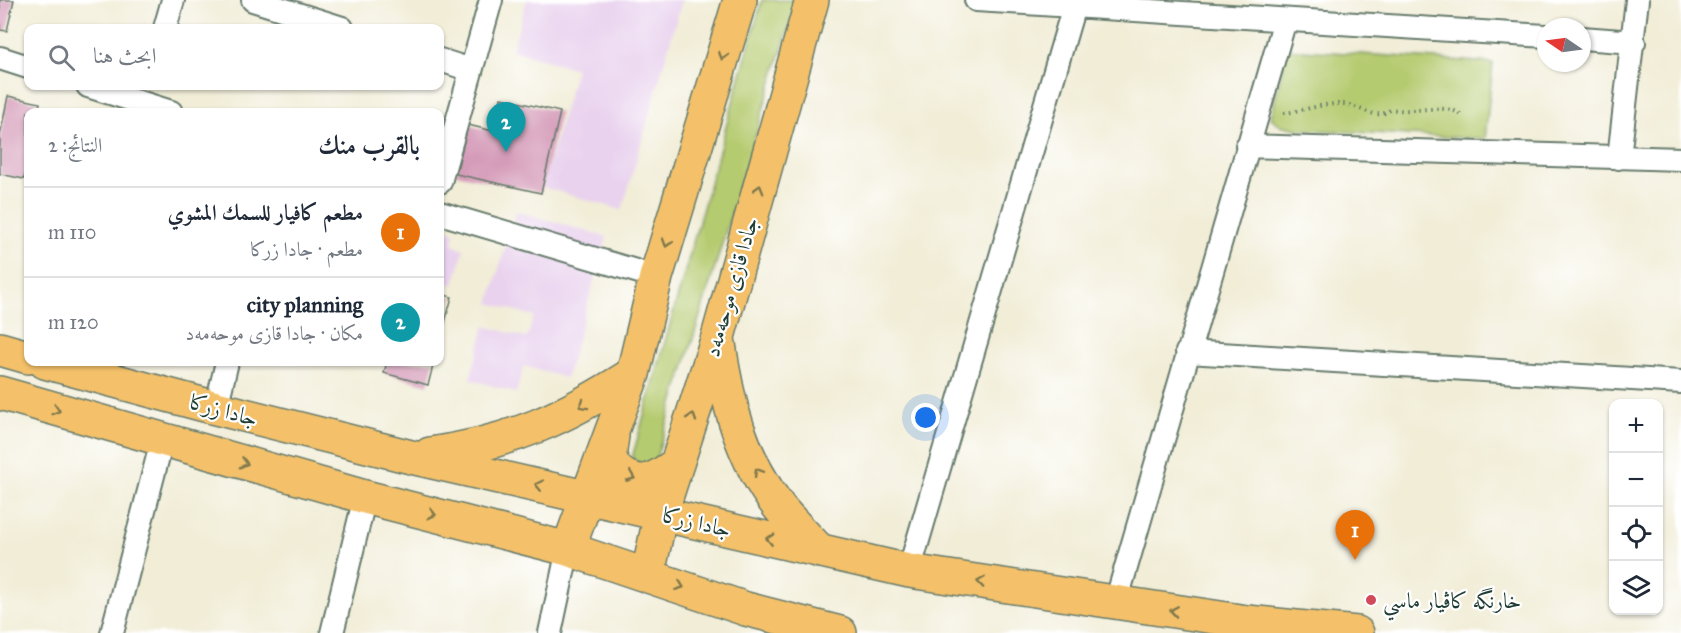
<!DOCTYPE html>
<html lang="ar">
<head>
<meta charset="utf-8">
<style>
	body { margin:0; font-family:"IM FELL Great Primer",Amiri,serif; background:#f2f2f3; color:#1f2937; direction:rtl }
	.controls { position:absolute; right:18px; bottom:18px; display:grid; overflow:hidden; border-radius:12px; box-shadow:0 2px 4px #0004 }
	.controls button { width:54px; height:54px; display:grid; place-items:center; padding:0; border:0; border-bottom:2px solid #e0e1e3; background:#fff; color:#1f2937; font:30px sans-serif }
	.compass { position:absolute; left:1537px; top:18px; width:54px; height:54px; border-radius:50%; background:#fff; box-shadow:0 2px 4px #0004; rotate:283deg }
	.you { position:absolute; left:926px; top:418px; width:21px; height:21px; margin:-15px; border:4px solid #fff; border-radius:50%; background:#1a73e8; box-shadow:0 0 0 9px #1a73e833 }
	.badge { display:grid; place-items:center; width:39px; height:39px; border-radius:50%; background:#ea580c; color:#fff; font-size:20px; font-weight:700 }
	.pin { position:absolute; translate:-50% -50px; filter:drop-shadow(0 2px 3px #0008) }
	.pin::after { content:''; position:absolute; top:32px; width:21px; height:18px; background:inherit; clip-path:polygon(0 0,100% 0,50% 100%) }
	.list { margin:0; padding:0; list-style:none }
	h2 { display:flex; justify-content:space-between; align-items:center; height:78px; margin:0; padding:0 24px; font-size:26px }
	h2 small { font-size:20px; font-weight:400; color:#747a83 }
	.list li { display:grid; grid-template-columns:39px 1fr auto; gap:18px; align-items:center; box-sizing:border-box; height:90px; padding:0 24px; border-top:2px solid #e0e1e3 }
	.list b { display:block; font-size:22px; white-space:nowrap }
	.list p { margin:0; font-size:20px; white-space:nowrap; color:#747a83 }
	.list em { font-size:20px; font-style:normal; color:#747a83 }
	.icon { flex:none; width:33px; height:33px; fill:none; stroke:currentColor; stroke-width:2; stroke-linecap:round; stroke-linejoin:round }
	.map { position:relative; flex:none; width:1681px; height:633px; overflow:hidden; direction:ltr }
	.search { position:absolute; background:#fff; box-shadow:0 2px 4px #0004; left:24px; top:24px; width:420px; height:66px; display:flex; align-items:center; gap:15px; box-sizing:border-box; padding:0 21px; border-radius:12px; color:#747a83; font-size:22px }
	.panel { position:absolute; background:#fff; box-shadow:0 2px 4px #0004; left:24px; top:108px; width:420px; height:258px; border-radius:12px; direction:rtl }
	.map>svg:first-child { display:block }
	.built { fill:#e9d2ee }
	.green { fill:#b5cb6f; stroke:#6a8452; stroke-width:1.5 }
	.building { fill:#d59cb9 }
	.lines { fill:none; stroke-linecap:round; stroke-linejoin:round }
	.minor-casing { stroke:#687b6d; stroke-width:26 }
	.primary-casing { stroke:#687b6d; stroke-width:36 }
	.path { stroke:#687b6d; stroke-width:4; stroke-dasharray:1.5 4.5; stroke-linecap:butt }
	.minor { stroke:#fff; stroke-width:22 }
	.primary { stroke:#f4c16a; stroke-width:33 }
	.oneway { stroke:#7f784c }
	.poi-dot { fill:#d1495b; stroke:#fff; stroke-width:2 }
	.labels { text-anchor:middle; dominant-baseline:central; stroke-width:4.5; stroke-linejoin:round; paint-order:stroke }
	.street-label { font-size:22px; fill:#1f3d34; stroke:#fff }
	.poi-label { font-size:22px; fill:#1f3d34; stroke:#fff; text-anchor:start }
</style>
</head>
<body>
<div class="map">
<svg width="1681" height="633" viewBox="0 0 1681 633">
	<rect width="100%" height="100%" fill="#fff"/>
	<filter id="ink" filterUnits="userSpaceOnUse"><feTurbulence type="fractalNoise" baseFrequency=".0167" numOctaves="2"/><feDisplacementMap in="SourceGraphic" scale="12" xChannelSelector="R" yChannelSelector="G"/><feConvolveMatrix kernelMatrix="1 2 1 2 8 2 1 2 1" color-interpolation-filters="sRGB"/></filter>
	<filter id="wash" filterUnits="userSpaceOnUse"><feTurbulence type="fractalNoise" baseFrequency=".008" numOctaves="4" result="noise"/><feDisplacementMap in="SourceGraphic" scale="24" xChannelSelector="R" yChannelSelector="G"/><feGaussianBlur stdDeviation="1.35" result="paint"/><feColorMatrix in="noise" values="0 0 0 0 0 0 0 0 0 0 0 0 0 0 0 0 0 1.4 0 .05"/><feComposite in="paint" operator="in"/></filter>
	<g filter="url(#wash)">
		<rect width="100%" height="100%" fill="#f1edd7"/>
		<!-- built -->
		<path class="built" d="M527 0H682L622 210 542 187 576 69 512 50Z
			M516 211 607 237 566 378 524 366 516 393 470 379 485 326 527 338 534 316 489 303Z
			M440 228 455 233 452 245 464 249 454 285 440 280Z"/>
		<!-- green -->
		<path class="green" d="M762 0H797L655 462 642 466 632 458Z
			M1287 49 1493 63 1485 139 1297 129 1280 125 1271 118Z"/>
		<g id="blocks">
			<!-- building -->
			<path class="building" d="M0 0H14L7 31 0 30Z
				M8 96 40 103 38 112H28V159L24 179 0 174V136Z
				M501 98 560 112 541 193 456 174 468 125 493 131Z
				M440 294 452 297 440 340Z
				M387 362H434L428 385 384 373Z"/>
		</g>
	</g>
	<g filter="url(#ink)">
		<use href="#blocks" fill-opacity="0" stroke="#687b6d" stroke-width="1.5"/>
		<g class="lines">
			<!-- minor casing -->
			<g class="minor-casing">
				<path id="minor" d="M253 0 342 28
					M976 0 1546 36
					M165 28 173 0
					M1582 38 1634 42
					M0 58 28 67
					M440 60 471 70
					M88 86 171 112
					M1247 146 1681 159
					M1619 158 1637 0
					M440 182 491 0
					M440 213 656 277
					M1187 352 1681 382
					M216 408 227 362
					M909 571 1074 6
					M1116 602 1285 20
					M112 633 162 441
					M332 633 365 497
					M550 633 568 549"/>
			</g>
			<!-- primary casing -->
			<g class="primary-casing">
				<path id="primary" d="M719 344C727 403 742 459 779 507 791 522 806 536 820 551
					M0 349 28 357
					M45 362 216 408 411 457 909 571 1247 622 1357 633
					M0 393 365 497 568 549 746 609 840 633
					M612 436C611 443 609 454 611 460 616 476 637 485 652 479 660 476 669 469 677 464
					M430 454C512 442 563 419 633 374
					M568 549 633 374 656 277 740 0
					M648 574 661 513 718 337 812 0"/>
			</g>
			<!-- path -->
			<path class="path" d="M1284 113C1303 111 1323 103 1342 104 1359 104 1375 123 1391 109 1414 114 1447 102 1461 115"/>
			<!-- minor -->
			<use href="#minor" class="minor"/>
			<!-- primary -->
			<use href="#primary" class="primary"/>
		</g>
		<!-- one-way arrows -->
		<defs><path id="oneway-chevron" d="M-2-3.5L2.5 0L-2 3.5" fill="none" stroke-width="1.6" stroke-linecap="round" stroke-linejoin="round" transform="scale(1.5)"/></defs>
		<g class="oneway">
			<use href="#oneway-chevron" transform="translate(723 56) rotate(107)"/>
			<use href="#oneway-chevron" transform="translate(759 189) rotate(-74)"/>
			<use href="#oneway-chevron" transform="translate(667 243) rotate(107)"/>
			<use href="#oneway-chevron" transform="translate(583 405) rotate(151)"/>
			<use href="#oneway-chevron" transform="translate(56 410) rotate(16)"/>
			<use href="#oneway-chevron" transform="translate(692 417) rotate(-72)"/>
			<use href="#oneway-chevron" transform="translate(244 463) rotate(15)"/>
			<use href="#oneway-chevron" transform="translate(758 472) rotate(-121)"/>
			<use href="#oneway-chevron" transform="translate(631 477) rotate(22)"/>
			<use href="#oneway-chevron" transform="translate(539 485) rotate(-168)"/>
			<use href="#oneway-chevron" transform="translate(432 514) rotate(14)"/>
			<use href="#oneway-chevron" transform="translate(770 539) rotate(-167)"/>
			<use href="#oneway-chevron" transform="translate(981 582) rotate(-172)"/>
			<use href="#oneway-chevron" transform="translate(680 586) rotate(21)"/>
			<use href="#oneway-chevron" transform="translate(1174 611) rotate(-171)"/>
		</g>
	</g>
	<!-- markers -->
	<circle class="poi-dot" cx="1371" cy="600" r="6"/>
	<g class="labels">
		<!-- street labels -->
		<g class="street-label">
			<text transform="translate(731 287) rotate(-74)">جادا قازی موحەمەد</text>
			<text transform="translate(224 410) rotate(15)">جادا زرکا</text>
			<text transform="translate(697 522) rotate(13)">جادا زرکا</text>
		</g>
		<!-- poi labels -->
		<g class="poi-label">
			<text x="1383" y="600">خارنگه كاڤيار ماسي</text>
		</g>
	</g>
</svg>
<div class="controls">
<button>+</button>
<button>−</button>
<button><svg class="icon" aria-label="locate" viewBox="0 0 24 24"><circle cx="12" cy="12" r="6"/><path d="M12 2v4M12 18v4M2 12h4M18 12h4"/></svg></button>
<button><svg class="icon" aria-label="layers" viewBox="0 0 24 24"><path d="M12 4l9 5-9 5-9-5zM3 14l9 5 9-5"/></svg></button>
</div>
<svg class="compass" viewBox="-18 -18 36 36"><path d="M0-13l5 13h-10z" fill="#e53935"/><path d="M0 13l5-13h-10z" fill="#747a83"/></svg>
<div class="you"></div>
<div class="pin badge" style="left:1355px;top:560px;background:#e8710a">1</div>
<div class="pin badge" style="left:506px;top:152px;background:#0f9aa8">2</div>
<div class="search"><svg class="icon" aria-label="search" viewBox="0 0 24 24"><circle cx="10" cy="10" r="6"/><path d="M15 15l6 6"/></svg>ابحث هنا</div>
<section class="panel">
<h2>بالقرب منك<small>النتائج: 2</small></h2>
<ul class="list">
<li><span class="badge" style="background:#e8710a">1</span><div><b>مطعم كافيار للسمك المشوي</b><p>مطعم · جادا زرکا</p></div><em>110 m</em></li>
<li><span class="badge" style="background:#0f9aa8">2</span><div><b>city planning</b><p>مكان · جادا قازی موحەمەد</p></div><em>120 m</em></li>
</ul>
</section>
</div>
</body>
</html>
